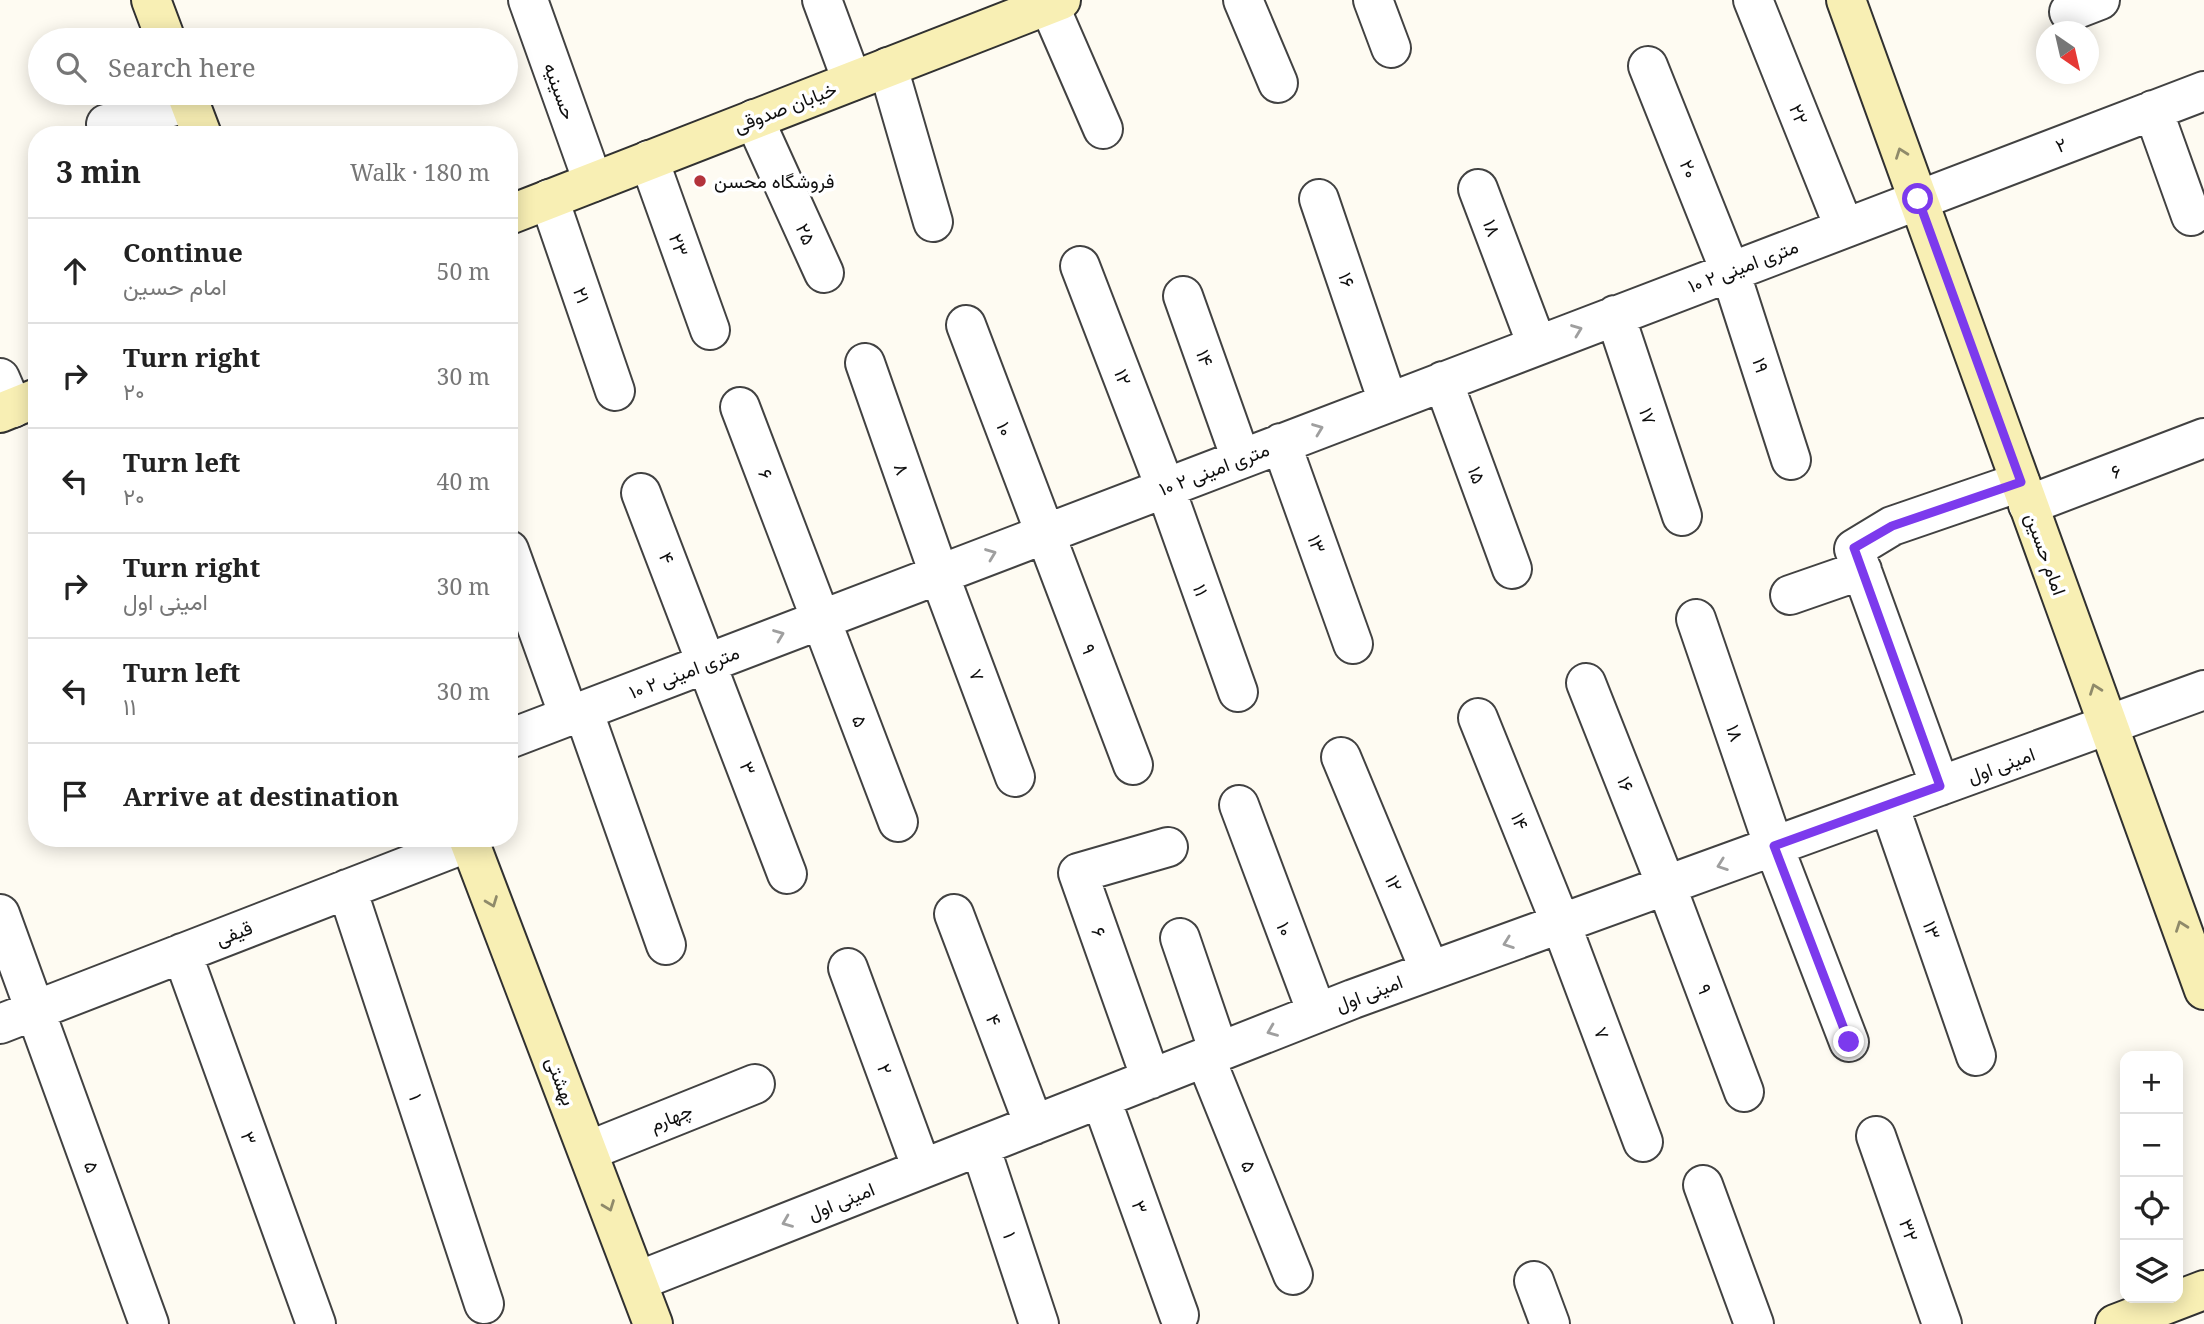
<!DOCTYPE html>
<html lang="en">
<head>
<meta charset="utf-8">
<style>
	body { margin:0; font-family:"Noto Serif",Vazirmatn,serif; background:#f6f6f6; color:#222 }
	.controls { position:absolute; right:21px; bottom:21px; display:grid; overflow:hidden; border-radius:14px; box-shadow:0 4px 18px #0003 }
	.controls button { width:63px; height:63px; display:grid; place-items:center; padding:0; border:0; border-bottom:2px solid #e0e0e0; background:#fff; color:#222; font:35px sans-serif }
	.compass { position:absolute; left:2036px; top:21px; width:63px; height:63px; border-radius:50%; background:#fff; box-shadow:0 4px 18px #0003; rotate:146deg }
	.stop { position:absolute; width:21px; height:21px; margin:-16px; border:5px solid #7c3aed; border-radius:50%; background:#fff }
	.stop.end { background:#7c3aed; border-color:#fff; box-shadow:0 2px 7px #0008 }
	.list { margin:0; padding:0; list-style:none }
	h2 { display:flex; justify-content:space-between; align-items:center; height:91px; margin:0; padding:0 28px; font-size:30px }
	h2 small { font-size:23px; font-weight:400; color:#767676 }
	.list li { display:grid; grid-template-columns:46px 1fr auto; gap:21px; align-items:center; box-sizing:border-box; height:105px; padding:0 28px; border-top:2px solid #e0e0e0 }
	.list b { display:block; font-size:26px; white-space:nowrap }
	.list p { margin:0; font-size:23px; white-space:nowrap; color:#767676 }
	.list em { font-size:23px; font-style:normal; color:#767676 }
	.icon { flex:none; width:38px; height:38px; fill:none; stroke:currentColor; stroke-width:2; stroke-linecap:round; stroke-linejoin:round }
	.map { position:relative; flex:none; width:2204px; height:1324px; overflow:hidden }
	.search { position:absolute; background:#fff; box-shadow:0 4px 18px #0003; left:28px; top:28px; width:490px; height:77px; display:flex; align-items:center; gap:18px; box-sizing:border-box; padding:0 24px; border-radius:38px; color:#767676; font-size:26px }
	.panel { position:absolute; background:#fff; box-shadow:0 4px 18px #0003; left:28px; top:126px; width:490px; height:721px; border-radius:28px }
	.map>svg:first-child { display:block }
	.lines { fill:none; stroke-linecap:round; stroke-linejoin:round }
	.street-casing { stroke:#424242; stroke-width:42 }
	.secondary-casing { stroke:#313131; stroke-width:42 }
	.street { stroke:#fff; stroke-width:38 }
	.secondary { stroke:#f8efb4; stroke-width:38 }
	.oneway { stroke:#8f8a6a }
	.oneway2 { stroke:#9f9f9f }
	.route { stroke:#7c3aed; stroke-width:9 }
	.poi-dot { fill:#b3333b; stroke:#fff; stroke-width:2.5 }
	.labels { text-anchor:middle; dominant-baseline:central; stroke-width:7; stroke-linejoin:round; paint-order:stroke }
	.street-label { font-size:19px; fill:#0f0f0f; stroke:#fff }
	.poi-label { font-size:19px; fill:#0f0f0f; stroke:#fff; text-anchor:start }
</style>
</head>
<body>
<div class="map">
<svg width="2204" height="1324" viewBox="0 0 2204 1324">
	<rect width="100%" height="100%" fill="#fefbf2"/>
	<g class="lines">
		<!-- street casing -->
		<g class="street-casing">
			<path id="street" d="M528 0 593 182
				M822 0 852 81
				M1243 0 1278 83
				M1373 0 1391 48
				M1753 0 1844 227
				M1049 5 1103 129
				M2069 12 2100 0
				M1648 66 1730 271 1791 460
				M888 67 933 222
				M2153 110 2191 216
				M754 119 824 273
				M106 124 190 102
				M649 160 710 330
				M1478 189 1537 345
				M549 199 615 391
				M1319 199 1388 402
				M1080 266 1165 487 1238 692
				M1183 296 1241 459
				M1615 315 1682 516
				M966 325 1133 765
				M865 363 939 574 1015 777
				M0 378 13 408
				M1443 381 1512 569
				M740 407 898 822
				M1281 443 1353 644
				M641 493 787 874
				M2028 505 2204 438
				M509 550 569 716
				M1790 595 1862 570
				M1696 619 1774 847 1849 1042
				M1586 683 1666 885 1744 1092
				M583 710 666 945
				M1478 718 1561 924 1643 1142
				M509 739 2204 91
				M1341 757 1430 971
				M1940 786 1854 549 1892 526 2020 482
				M1239 805 1317 1013
				M1889 805 1976 1056
				M347 889 484 1304
				M0 914 149 1324
				M954 914 1034 1125
				M1180 938 1219 1052
				M182 953 316 1324
				M848 968 922 1169
				M0 1024 469 842
				M1205 1057 1293 1275
				M1151 1079 1078 873 1168 847
				M1101 1099 1179 1315
				M1876 1136 1942 1324
				M980 1146 1039 1324
				M588 1151 755 1084
				M1703 1185 1754 1324
				M638 1281 1353 999 2204 690
				M1534 1281 1550 1324"/>
		</g>
		<!-- secondary casing -->
		<g class="secondary-casing">
			<path id="secondary" d="M151 0 166 40
				M1846 0 2204 990
				M186 93 202 135
				M509 215 1061 0
				M0 413 37 398
				M468 838 653 1324
				M2115 1324 2204 1290"/>
		</g>
		<!-- street -->
		<use href="#street" class="street"/>
		<!-- secondary -->
		<use href="#secondary" class="secondary"/>
	</g>
	<!-- one-way arrows -->
	<defs><path id="oneway-chevron" d="M-2-3.5L2.5 0L-2 3.5" fill="none" stroke-width="1.6" stroke-linecap="round" stroke-linejoin="round" transform="scale(1.75)"/></defs>
	<g class="oneway">
		<use href="#oneway-chevron" transform="translate(1901 153) rotate(-110)"/>
		<use href="#oneway-chevron" transform="translate(2095 689) rotate(-110)"/>
		<use href="#oneway-chevron" transform="translate(492 902) rotate(69)"/>
		<use href="#oneway-chevron" transform="translate(2181 926) rotate(-110)"/>
		<use href="#oneway-chevron" transform="translate(609 1206) rotate(69)"/>
	</g>
	<g class="oneway2">
		<use href="#oneway-chevron" transform="translate(1577 330) rotate(-21)"/>
		<use href="#oneway-chevron" transform="translate(1318 429) rotate(-21)"/>
		<use href="#oneway-chevron" transform="translate(991 554) rotate(-21)"/>
		<use href="#oneway-chevron" transform="translate(779 635) rotate(-21)"/>
		<use href="#oneway-chevron" transform="translate(1722 865) rotate(160)"/>
		<use href="#oneway-chevron" transform="translate(1508 943) rotate(160)"/>
		<use href="#oneway-chevron" transform="translate(1272 1031) rotate(158)"/>
		<use href="#oneway-chevron" transform="translate(787 1222) rotate(158)"/>
	</g>
	<g class="lines">
		<!-- route -->
		<path class="route" d="M1849 1042 1774 846 1940 786 1854 548 1892 526 2021 482 1918 199"/>
	</g>
	<!-- markers -->
	<circle class="poi-dot" cx="700" cy="181" r="7"/>
	<g class="labels">
		<!-- street labels -->
		<g class="street-label">
			<text transform="translate(560 91) rotate(70)">حسینیه</text>
			<text transform="translate(785 107) rotate(-21)">خیابان صدوقی</text>
			<text transform="translate(1799 114) rotate(68)">۲۲</text>
			<text transform="translate(2061 145) rotate(-21)">۲</text>
			<text transform="translate(1689 169) rotate(68)">۲۰</text>
			<text transform="translate(1492 228) rotate(69)">۱۸</text>
			<text transform="translate(806 234) rotate(66)">۲۵</text>
			<text transform="translate(679 245) rotate(70)">۲۳</text>
			<text transform="translate(1743 266) rotate(-21)">۱۰ متری امینی ۲</text>
			<text transform="translate(1347 280) rotate(71)">۱۶</text>
			<text transform="translate(582 295) rotate(71)">۲۱</text>
			<text transform="translate(1205 358) rotate(70)">۱۴</text>
			<text transform="translate(1761 365) rotate(72)">۱۹</text>
			<text transform="translate(1123 377) rotate(69)">۱۲</text>
			<text transform="translate(1648 416) rotate(71)">۱۷</text>
			<text transform="translate(1005 429) rotate(69)">۱۰</text>
			<text transform="translate(902 469) rotate(71)">۸</text>
			<text transform="translate(1214 469) rotate(-21)">۱۰ متری امینی ۲</text>
			<text transform="translate(2116 471) rotate(-21)">۶</text>
			<text transform="translate(766 474) rotate(69)">۶</text>
			<text transform="translate(1477 475) rotate(70)">۱۵</text>
			<text transform="translate(1317 544) rotate(70)">۱۳</text>
			<text transform="translate(2046 554) rotate(70)">امام حسین</text>
			<text transform="translate(667 558) rotate(68)">۴</text>
			<text transform="translate(1201 590) rotate(70)">۱۱</text>
			<text transform="translate(1089 649) rotate(69)">۹</text>
			<text transform="translate(684 672) rotate(-21)">۱۰ متری امینی ۲</text>
			<text transform="translate(977 675) rotate(69)">۷</text>
			<text transform="translate(860 721) rotate(69)">۵</text>
			<text transform="translate(1735 733) rotate(71)">۱۸</text>
			<text transform="translate(2001 765) rotate(-20)">امینی اول</text>
			<text transform="translate(748 768) rotate(69)">۳</text>
			<text transform="translate(1626 784) rotate(68)">۱۶</text>
			<text transform="translate(1520 821) rotate(68)">۱۴</text>
			<text transform="translate(1394 883) rotate(67)">۱۲</text>
			<text transform="translate(1285 929) rotate(69)">۱۰</text>
			<text transform="translate(1932 930) rotate(71)">۱۳</text>
			<text transform="translate(1099 932) rotate(71)">۶</text>
			<text transform="translate(234 933) rotate(-21)">قیفی</text>
			<text transform="translate(1705 989) rotate(69)">۹</text>
			<text transform="translate(1369 993) rotate(-21)">امینی اول</text>
			<text transform="translate(994 1020) rotate(69)">۴</text>
			<text transform="translate(1602 1033) rotate(69)">۷</text>
			<text transform="translate(885 1069) rotate(70)">۲</text>
			<text transform="translate(561 1081) rotate(69)">بهشتی</text>
			<text transform="translate(416 1097) rotate(72)">۱</text>
			<text transform="translate(671 1117) rotate(-22)">چهارم</text>
			<text transform="translate(249 1138) rotate(70)">۳</text>
			<text transform="translate(1249 1166) rotate(68)">۵</text>
			<text transform="translate(92 1167) rotate(70)">۵</text>
			<text transform="translate(841 1201) rotate(-22)">امینی اول</text>
			<text transform="translate(1140 1207) rotate(70)">۳</text>
			<text transform="translate(1909 1230) rotate(71)">۳۲</text>
			<text transform="translate(1010 1235) rotate(72)">۱</text>
		</g>
		<!-- poi labels -->
		<g class="poi-label">
			<text x="714" y="181">فروشگاه محسن</text>
		</g>
	</g>
</svg>
<div class="controls">
<button>+</button>
<button>−</button>
<button><svg class="icon" aria-label="locate" viewBox="0 0 24 24"><circle cx="12" cy="12" r="6"/><path d="M12 2v4M12 18v4M2 12h4M18 12h4"/></svg></button>
<button><svg class="icon" aria-label="layers" viewBox="0 0 24 24"><path d="M12 4l9 5-9 5-9-5zM3 14l9 5 9-5"/></svg></button>
</div>
<svg class="compass" viewBox="-18 -18 36 36"><path d="M0-13l5 13h-10z" fill="#e53935"/><path d="M0 13l5-13h-10z" fill="#767676"/></svg>
<div class="stop" style="left:1918px;top:199px"></div>
<div class="stop end" style="left:1849px;top:1042px"></div>
<div class="search"><svg class="icon" aria-label="search" viewBox="0 0 24 24"><circle cx="10" cy="10" r="6"/><path d="M15 15l6 6"/></svg>Search here</div>
<section class="panel">
<h2>3 min<small>Walk · 180 m</small></h2>
<ul class="list">
<li><svg class="icon" aria-label="ahead" viewBox="0 0 24 24"><path d="M12 20V5M6 11l6-6 6 6"/></svg><div><b>Continue</b><p>امام حسین</p></div><em>50 m</em></li>
<li><svg class="icon" aria-label="right" viewBox="0 0 24 24"><path d="M7 20v-9h11M14 6l5 5-5 5"/></svg><div><b>Turn right</b><p>۲۰</p></div><em>30 m</em></li>
<li><svg class="icon" aria-label="left" viewBox="0 0 24 24"><path d="M17 20v-9H6M10 6l-5 5 5 5"/></svg><div><b>Turn left</b><p>۲۰</p></div><em>40 m</em></li>
<li><svg class="icon" aria-label="right" viewBox="0 0 24 24"><path d="M7 20v-9h11M14 6l5 5-5 5"/></svg><div><b>Turn right</b><p>امینی اول</p></div><em>30 m</em></li>
<li><svg class="icon" aria-label="left" viewBox="0 0 24 24"><path d="M17 20v-9H6M10 6l-5 5 5 5"/></svg><div><b>Turn left</b><p>۱۱</p></div><em>30 m</em></li>
<li><svg class="icon" aria-label="arrive" viewBox="0 0 24 24"><path d="M6 21V4h12l-3 4 3 4H6"/></svg><div><b>Arrive at destination</b></div></li>
</ul>
</section>
</div>
</body>
</html>
